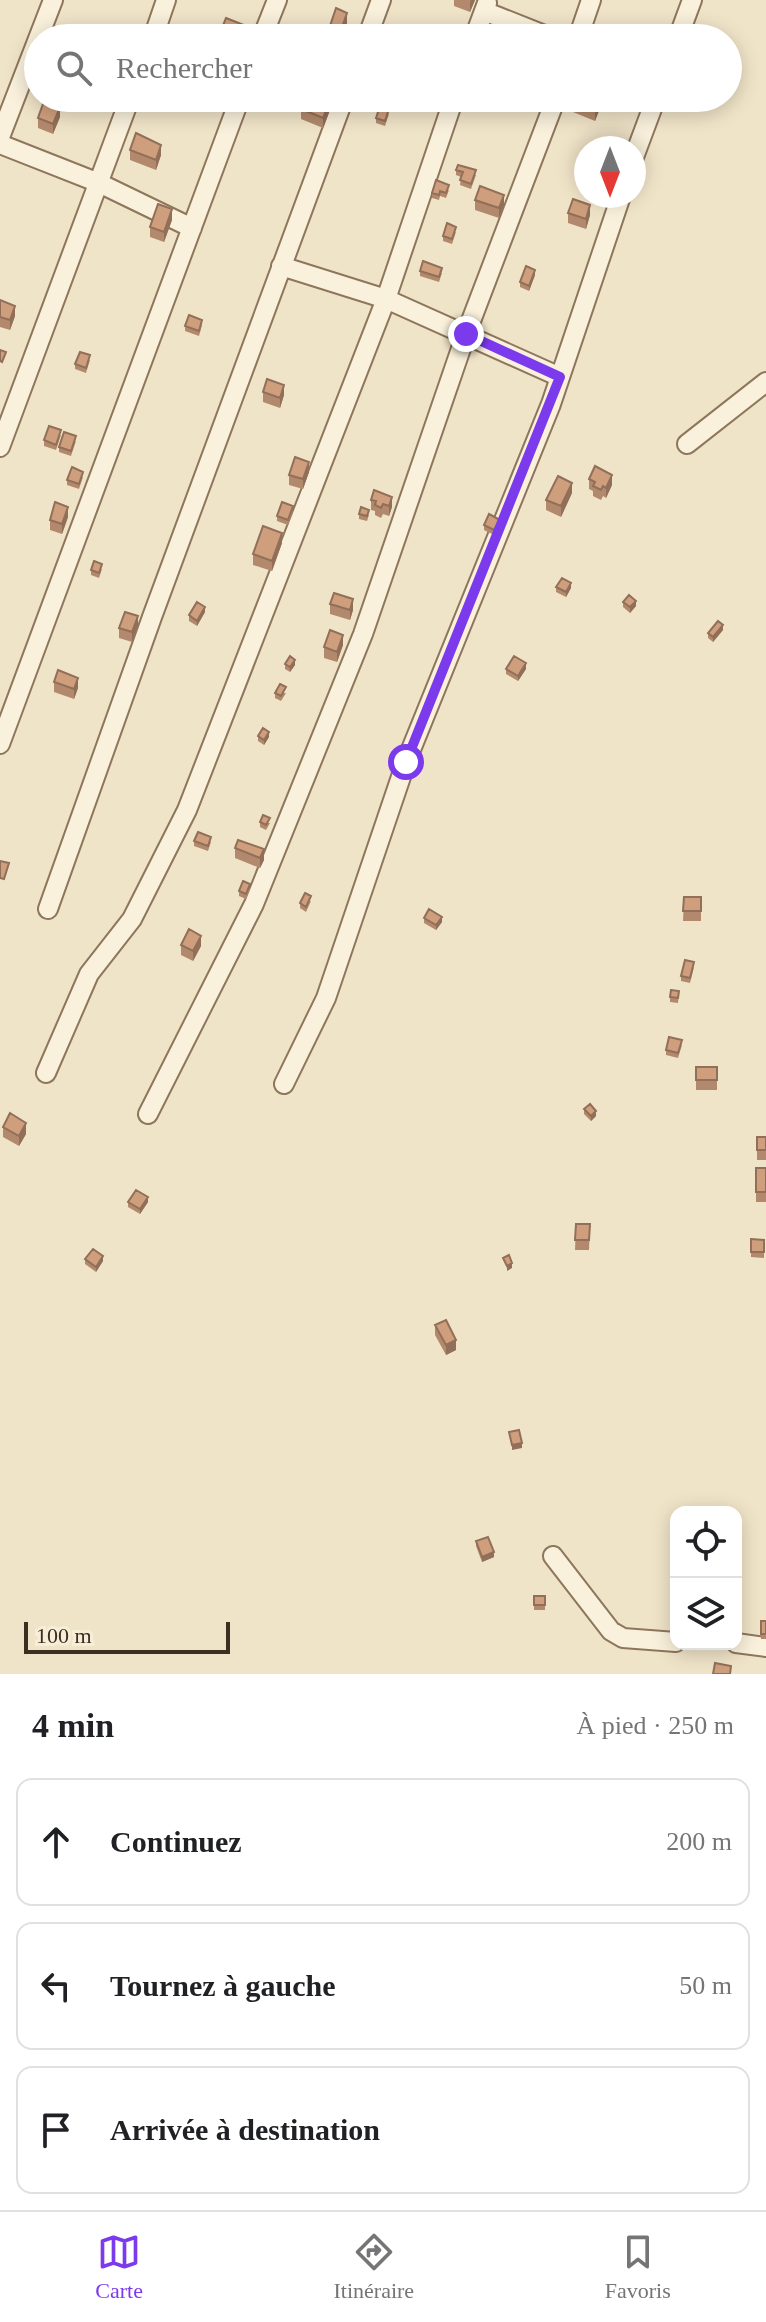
<!DOCTYPE html>
<html lang="fr">
<head>
<meta charset="utf-8">
<style>
	body { margin:0; font-family:"Times New Roman",serif; background:#f2f2f2; color:#202124 }
	.controls { position:absolute; right:24px; bottom:24px; display:grid; overflow:hidden; border-radius:16px; box-shadow:0 4px 20px #0003 }
	.controls button { width:72px; height:72px; display:grid; place-items:center; padding:0; border:0; border-bottom:2px solid #e0e0e0; background:#fff; color:#202124; font:40px sans-serif }
	.compass { position:absolute; left:574px; top:136px; width:72px; height:72px; border-radius:50%; background:#fff; box-shadow:0 4px 20px #0003; rotate:180deg }
	.scale { position:absolute; left:24px; bottom:20px; width:206px; box-sizing:border-box; padding-left:8px; border:4px solid #3d2e20; border-top:0; font-size:22px; line-height:28px; white-space:nowrap; color:#3d2e20; -webkit-text-stroke:6px #f7eed8; paint-order:stroke }
	.stop { position:absolute; width:24px; height:24px; margin:-18px; border:6px solid #7c3aed; border-radius:50%; background:#fff }
	.stop.end { background:#7c3aed; border-color:#fff; box-shadow:0 2px 8px #0008 }
	.list { margin:0; padding:0; list-style:none }
	h2 { display:flex; justify-content:space-between; align-items:center; height:104px; margin:0; padding:0 32px; font-size:34px }
	h2 small { font-size:26px; font-weight:400; color:#757577 }
	.list li { display:grid; grid-template-columns:52px 1fr auto; gap:24px; align-items:center; box-sizing:border-box; height:128px; margin:0 16px 16px; padding:0 16px; border:2px solid #e0e0e0; border-radius:16px }
	.list b { display:block; font-size:30px; white-space:nowrap }
	.list em { font-size:26px; font-style:normal; color:#757577 }
	.icon { flex:none; width:44px; height:44px; fill:none; stroke:currentColor; stroke-width:2; stroke-linecap:round; stroke-linejoin:round }
	.map { position:relative; flex:none; width:766px; height:1674px; overflow:hidden }
	.search { position:absolute; background:#fff; box-shadow:0 4px 20px #0003; left:24px; right:24px; top:24px; height:88px; display:flex; align-items:center; gap:20px; box-sizing:border-box; padding:0 28px; border-radius:44px; color:#757577; font-size:30px }
	.sheet { height:536px; background:#fff }
	nav { display:flex; justify-content:space-around; align-items:center; box-sizing:border-box; height:112px; border-top:2px solid #e0e0e0; background:#fff; font-size:22px; color:#757577 }
	nav a { display:grid; justify-items:center; gap:4px }
	nav .on { color:#7c3aed }
	.map>svg:first-child { display:block }
	.lines { fill:none; stroke-linecap:round; stroke-linejoin:round }
	.minor-casing { stroke:#8d765c; stroke-width:22 }
	.minor { stroke:#faf1dc; stroke-width:18 }
	.wall { fill:#b2896c }
	.shaded-wall { fill:#916f58 }
	.building { fill:#cf9f7d; stroke:#916f58; stroke-width:2 }
	.route { stroke:#7c3aed; stroke-width:10 }
</style>
</head>
<body>
<div class="map">
<svg width="766" height="1674" viewBox="0 0 766 1674">
	<rect width="100%" height="100%" fill="#f0e4c8"/>
	<g class="lines">
		<!-- minor casing -->
		<g class="minor-casing">
			<path id="minor" d="M484 11 552 38
				M153 38 166 0
				M262 38 277 0
				M367 38 381 0
				M474 38 487 3
				M578 38 591 0
				M678 38 692 0
				M0 137 53 0
				M0 144 99 183 192 228
				M634 157 656 98
				M281 266 386 299 560 377
				M687 444 766 382
				M0 447 130 98
				M0 744 240 98
				M48 909 152 617 344 98
				M46 1073 89 974 132 919 187 810 386 299 454 98
				M284 1084 326 998 406 762 551 404 621 196
				M148 1114 254 904 363 634 466 334 556 98
				M553 1556 611 1631 623 1638 676 1642
				M736 1643 766 1647"/>
		</g>
		<!-- minor -->
		<use href="#minor" class="minor"/>
	</g>
	<!-- wall -->
	<path class="wall" d="M454 0H475L470 12 454 6Z
		M347 23 342 38H335L330 36V26Z
		M573 102 600 108 595 121 573 112Z
		M331 107 323 128 301 119V109Z
		M389 114 385 126 376 123V118Z
		M60 117 53 134 38 128V118Z
		M130 150 161 155 156 170 130 160Z
		M456 170 476 175 471 189 460 185 461 177 456 175Z
		M449 190 446 198 440 196 439 200 432 198V193Z
		M475 200 504 205 499 218 475 210Z
		M568 213 590 215 586 229 568 223Z
		M172 220 164 242 150 237V227Z
		M456 232 452 244 443 241V236Z
		M420 271 442 273 439 282 420 276Z
		M535 275 529 291 520 287V282Z
		M0 300 15 316 10 330 0 327Z
		M202 325 199 336 185 331V326Z
		M90 360 86 373 75 369V364Z
		M263 392 284 395 280 408 263 402Z
		M61 435 56 450 44 446V440Z
		M76 441 71 456 59 452V447Z
		M309 472 303 489 289 485V475Z
		M83 477 79 489 67 485V480Z
		M589 479 612 485 606 498 603 496 601 500 593 496V491L589 489Z
		M572 493 561 517 546 510V500Z
		M371 500 392 507 389 516 383 514 381 518 375 515V511L371 510Z
		M293 511 288 525 277 521V516Z
		M359 514 369 515 367 521 359 519Z
		M68 517 62 534 50 530V520Z
		M484 525H500L494 535 484 530Z
		M282 543 272 571 253 565V554Z
		M102 569 99 578 91 575V570Z
		M556 587 571 588 566 597 556 592Z
		M623 602 636 606 630 613 623 607Z
		M330 604 353 610 350 620 330 614Z
		M205 612 197 626 189 621V615Z
		M138 626 132 642 119 638V628Z
		M723 630 713 642 708 638V633Z
		M343 645 337 662 324 658V647Z
		M285 664 295 665 290 672 285 669Z
		M506 669H526L518 681 506 674Z
		M54 682 78 688 74 699 54 692Z
		M275 693H286L281 701 275 698Z
		M258 736 269 737 264 745 258 741Z
		M260 822 270 823 266 830 260 827Z
		M194 841 211 842 208 851 194 846Z
		M235 848 264 860 260 868 235 858Z
		M250 889 246 899 239 896V891Z
		M684 897H701V921H683Z
		M311 901 306 912 300 908V903Z
		M424 918 442 922 436 930 424 923Z
		M181 945 201 946 193 961 181 955Z
		M694 967 690 983 681 981V976Z
		M679 991 678 1003 670 1002V997Z
		M682 1045 678 1058 666 1055V1050Z
		M696 1067H717V1090H696Z
		M584 1109 596 1116 591 1121 584 1114Z
		M3 1127 26 1134 19 1146 3 1137Z
		M757 1137H766V1160H757Z
		M756 1168H766V1202H756Z
		M128 1202H148L140 1214 128 1207Z
		M576 1224H590L589 1250H575Z
		M751 1239 764 1240V1258L751 1257Z
		M85 1259 103 1261 96 1272 85 1264Z
		M435 1325 456 1350 446 1355 435 1335Z
		M476 1541 494 1557 482 1562 476 1546Z
		M534 1596H545V1610H534Z
		M761 1621H766V1639H761Z"/>
	<!-- shaded-wall -->
	<path class="shaded-wall" d="M471 0H475L470 12V2Z
		M347 13V23L341 38V30Z
		M244 25 242 38H239Z
		M331 98V107L323 128V118Z
		M600 98V108L595 121V111Z
		M60 107V117L53 134V124Z
		M161 145V155L156 170V160Z
		M504 195V205L499 218V208Z
		M590 205V215L586 229V219Z
		M172 209V220L164 242V232Z
		M535 270V275L529 291V286Z
		M15 306V316L10 330V320Z
		M284 385V395L280 408V398Z
		M309 462V472L303 489V479Z
		M612 475V485L606 498V488Z
		M572 483V493L561 517V506Z
		M392 497V507L389 516V506Z
		M68 507V517L62 534V524Z
		M282 533V543L272 571V561Z
		M571 583V588L566 597V592Z
		M353 599V610L350 620V610Z
		M636 601V606L630 613V607Z
		M205 607V612L197 626V621Z
		M138 616V626L132 642V632Z
		M723 625V630L713 642V637Z
		M343 635V645L337 662V652Z
		M295 660V665L290 672V667Z
		M526 663V669L518 681V676Z
		M78 678V688L74 699V689Z
		M269 732V737L264 745V740Z
		M264 849V860L260 868V858Z
		M442 917V922L436 930V925Z
		M201 936V946L193 961V951Z
		M596 1111V1116L591 1121V1116Z
		M26 1123V1134L19 1146V1136Z
		M148 1197V1202L140 1214V1209Z
		M103 1256V1261L96 1272V1267Z
		M512 1263V1268L507 1271V1266Z
		M456 1340V1350L446 1355V1345Z
		M522 1443V1448L512 1450V1445Z
		M494 1552V1557L482 1562V1557Z"/>
	<!-- building -->
	<path class="building" d="M336 8 347 13 341 30 330 26Z
		M226 18 244 25 239 38H218Z
		M305 98H331L323 118 301 109Z
		M574 98H600L595 111 573 102Z
		M44 101 60 107 53 124 38 118Z
		M380 106 389 109 385 121 376 118Z
		M136 133 161 145 156 160 130 150Z
		M458 165 476 170 471 184 460 180 463 172 456 170Z
		M436 180 449 185 446 193 440 191 439 195 432 193Z
		M480 186 504 195 499 208 475 200Z
		M573 199 590 205 586 219 568 213Z
		M158 204 172 209 164 232 150 227Z
		M447 223 456 227 452 239 443 236Z
		M423 261 442 268 439 277 420 271Z
		M526 266 535 270 529 286 520 282Z
		M0 300 15 306 10 320 0 317Z
		M189 315 202 320 199 331 185 326Z
		M0 350 6 352 2 362 0 361Z
		M80 352 90 355 86 368 75 364Z
		M267 379 284 385 280 398 263 392Z
		M49 426 61 430 56 445 44 440Z
		M64 432 76 436 71 451 59 447Z
		M295 457 309 462 303 479 289 475Z
		M595 466 612 475 606 488 603 486 601 490 593 486 595 482 589 479Z
		M72 467 83 472 79 484 67 480Z
		M558 476 572 483 561 506 546 500Z
		M374 490 392 497 389 506 383 504 381 508 375 505 376 501 371 500Z
		M55 502 68 507 62 524 50 520Z
		M282 502 293 506 288 520 277 516Z
		M361 507 369 510 367 516 359 514Z
		M489 514 500 520 494 530 484 525Z
		M263 526 282 533 272 561 253 554Z
		M94 561 102 564 99 573 91 570Z
		M562 578 571 583 566 592 556 587Z
		M334 593 353 599 350 610 330 604Z
		M629 595 636 601 630 607 623 602Z
		M197 602 205 607 197 621 189 615Z
		M125 612 138 616 132 632 119 628Z
		M718 621 723 625 713 637 708 633Z
		M330 630 343 635 337 652 324 647Z
		M290 656 295 660 290 667 285 664Z
		M514 656 526 663 518 676 506 669Z
		M58 670 78 678 74 689 54 682Z
		M280 684 286 687 281 696 275 693Z
		M263 728 269 732 264 740 258 736Z
		M263 815 270 818 266 825 260 822Z
		M198 832 211 837 208 846 194 841Z
		M238 840 264 849 260 858 235 848Z
		M0 861 9 863 4 879 0 878Z
		M243 881 250 884 246 894 239 891Z
		M305 893 311 896 306 907 300 903Z
		M684 897H701V911H683Z
		M429 909 442 917 436 925 424 918Z
		M189 929 201 936 193 951 181 945Z
		M685 960 694 962 690 978 681 976Z
		M671 990 679 991 678 998 670 997Z
		M669 1037 682 1040 678 1053 666 1050Z
		M696 1067H717V1080H696Z
		M590 1104 596 1111 591 1116 584 1109Z
		M10 1113 26 1123 19 1136 3 1127Z
		M757 1137H766V1150H757Z
		M756 1168H766V1192H756Z
		M136 1190 148 1197 140 1209 128 1202Z
		M576 1224H590L589 1240H575Z
		M751 1239 764 1240V1252H751Z
		M93 1249 103 1256 96 1267 85 1259Z
		M509 1255 512 1263 507 1266 503 1258Z
		M446 1320 456 1340 446 1345 435 1325Z
		M519 1430 522 1443 512 1445 509 1432Z
		M488 1537 494 1552 482 1557 476 1541Z
		M534 1596H545V1605H534Z
		M761 1621H766V1634H761Z
		M715 1663 731 1666 730 1674H713Z"/>
	<g class="lines">
		<!-- route -->
		<path class="route" d="M406 762 560 377 466 334"/>
	</g>
</svg>
<div class="controls">
<button><svg class="icon" aria-label="locate" viewBox="0 0 24 24"><circle cx="12" cy="12" r="6"/><path d="M12 2v4M12 18v4M2 12h4M18 12h4"/></svg></button>
<button><svg class="icon" aria-label="layers" viewBox="0 0 24 24"><path d="M12 4l9 5-9 5-9-5zM3 14l9 5 9-5"/></svg></button>
</div>
<svg class="compass" viewBox="-18 -18 36 36"><path d="M0-13l5 13h-10z" fill="#e53935"/><path d="M0 13l5-13h-10z" fill="#757577"/></svg>
<div class="scale">100 m</div>
<div class="stop" style="left:406px;top:762px"></div>
<div class="stop end" style="left:466px;top:334px"></div>
<div class="search"><svg class="icon" aria-label="search" viewBox="0 0 24 24"><circle cx="10" cy="10" r="6"/><path d="M15 15l6 6"/></svg>Rechercher</div>
</div>
<section class="sheet">
<h2>4 min<small>À pied · 250 m</small></h2>
<ul class="list">
<li><svg class="icon" aria-label="ahead" viewBox="0 0 24 24"><path d="M12 20V5M6 11l6-6 6 6"/></svg><div><b>Continuez</b></div><em>200 m</em></li>
<li><svg class="icon" aria-label="left" viewBox="0 0 24 24"><path d="M17 20v-9H6M10 6l-5 5 5 5"/></svg><div><b>Tournez à gauche</b></div><em>50 m</em></li>
<li><svg class="icon" aria-label="arrive" viewBox="0 0 24 24"><path d="M6 21V4h12l-3 4 3 4H6"/></svg><div><b>Arrivée à destination</b></div></li>
</ul>
</section>
<nav>
<a class="on"><svg class="icon" aria-label="map" viewBox="0 0 24 24"><path d="M3 6l6-2 6 2 6-2v14l-6 2-6-2-6 2zM9 4v14M15 6v14"/></svg>Carte</a>
<a><svg class="icon" aria-label="directions" viewBox="0 0 24 24"><path d="M12 3l9 9-9 9-9-9zM9 14v-3h6M13 9l2 2-2 2"/></svg>Itinéraire</a>
<a><svg class="icon" aria-label="saved" viewBox="0 0 24 24"><path d="M7 4h10v16l-5-4-5 4z"/></svg>Favoris</a>
</nav>
</body>
</html>
